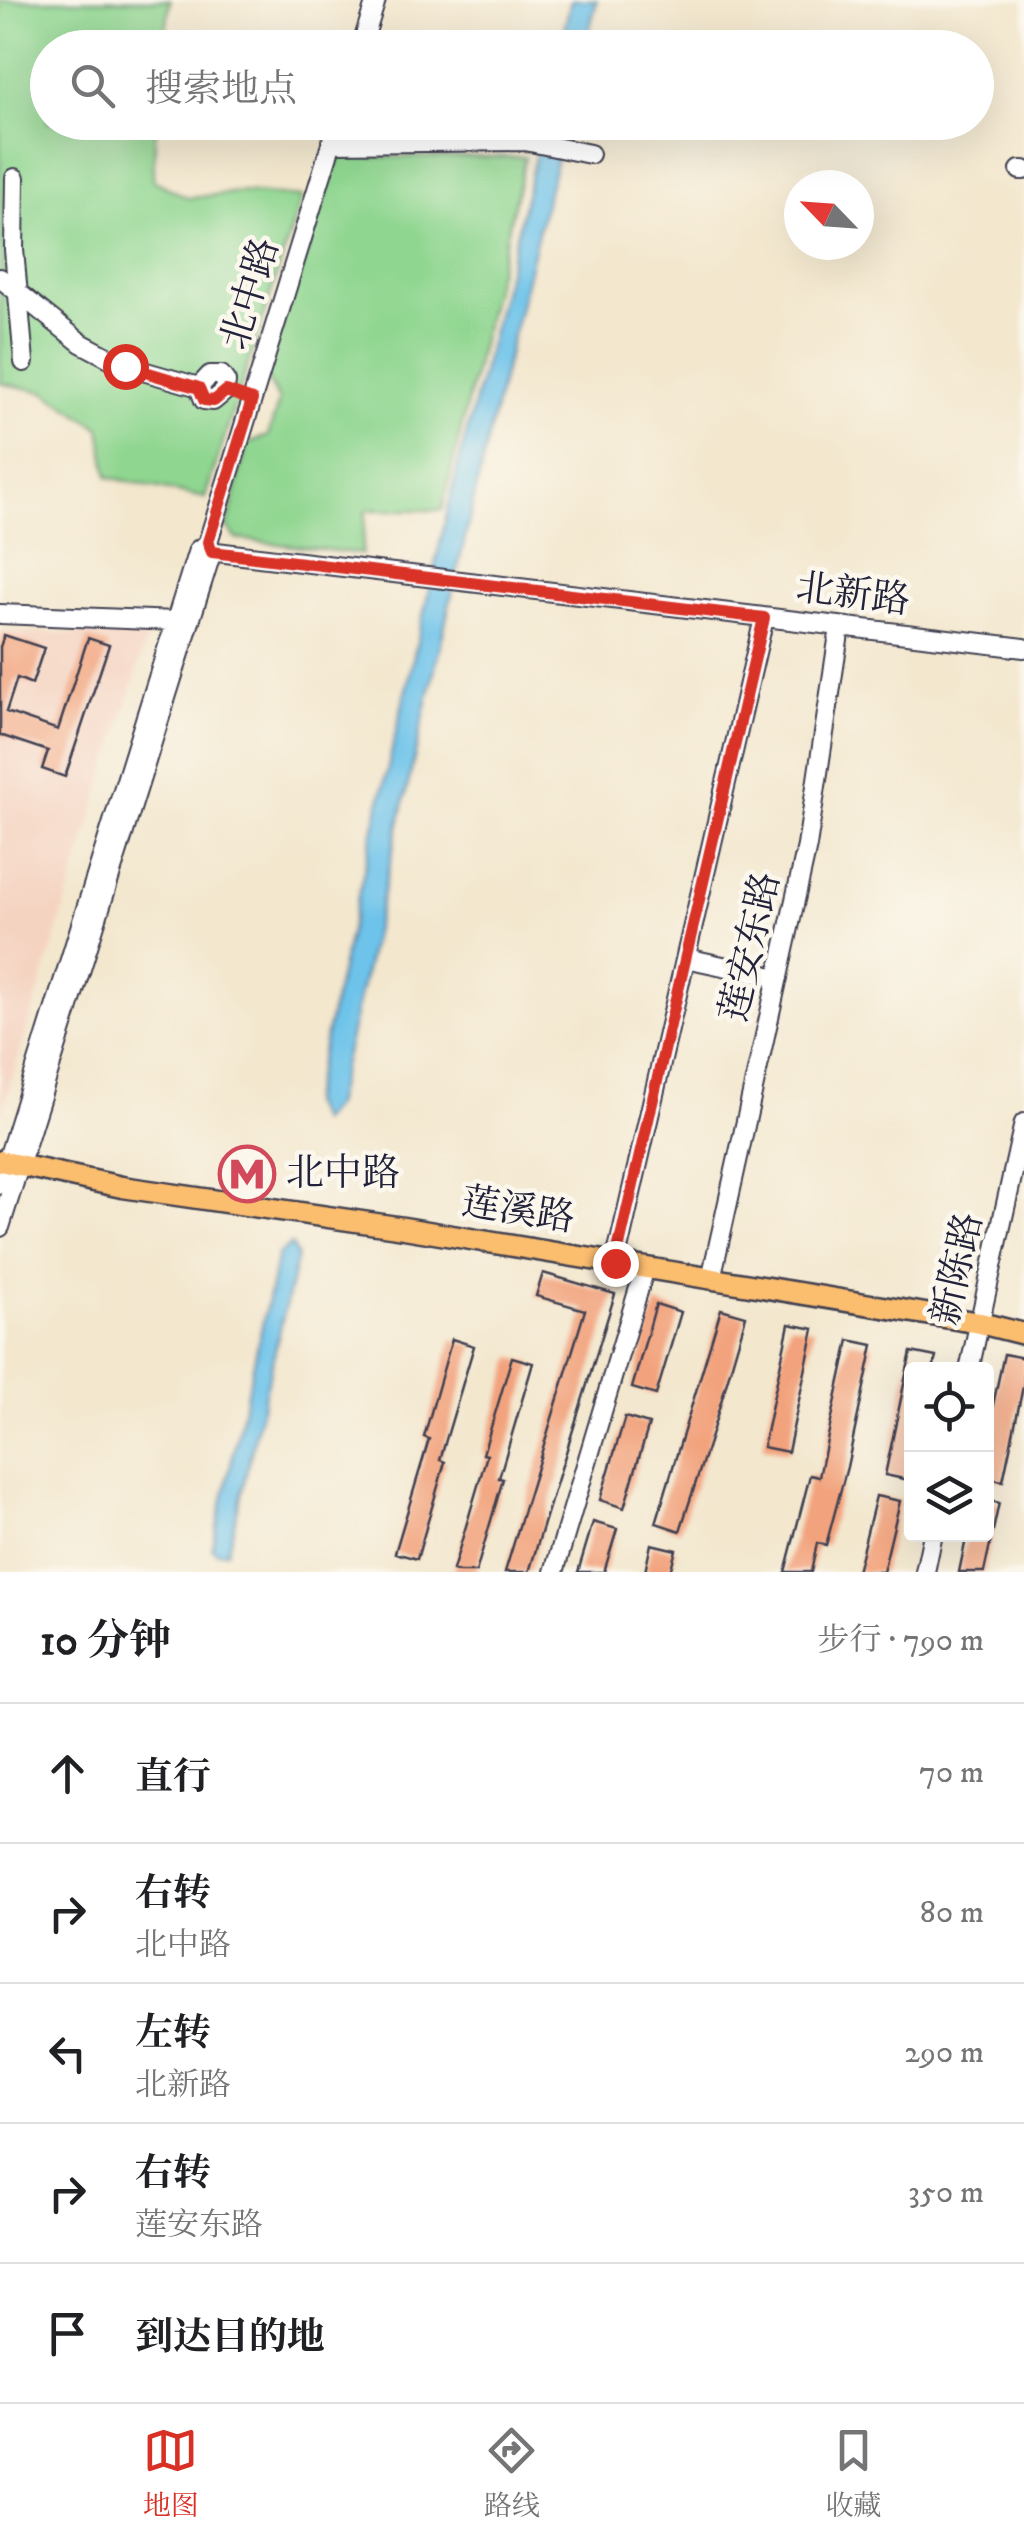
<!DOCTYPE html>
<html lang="zh">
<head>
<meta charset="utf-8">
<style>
	body { margin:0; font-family:"IM FELL DW Pica","Noto Serif SC",serif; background:#f6f6f6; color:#202124 }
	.controls { position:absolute; right:30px; bottom:30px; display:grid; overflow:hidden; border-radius:10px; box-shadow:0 10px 40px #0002 }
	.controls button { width:90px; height:90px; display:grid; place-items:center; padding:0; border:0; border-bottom:2px solid #e0e0e0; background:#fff; color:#202124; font:50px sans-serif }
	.compass { position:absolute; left:784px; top:170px; width:90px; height:90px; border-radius:50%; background:#fff; box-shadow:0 10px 40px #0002; rotate:295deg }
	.stop { position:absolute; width:30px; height:30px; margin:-22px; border:8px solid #d93025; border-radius:50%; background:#fff }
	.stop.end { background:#d93025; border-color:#fff; box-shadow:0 2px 10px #0008 }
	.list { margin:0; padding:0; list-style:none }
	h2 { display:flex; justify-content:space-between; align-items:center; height:130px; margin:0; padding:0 40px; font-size:42px }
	h2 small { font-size:32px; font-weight:400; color:#757577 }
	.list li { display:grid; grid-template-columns:65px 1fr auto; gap:30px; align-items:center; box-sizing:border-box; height:140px; padding:0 40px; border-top:2px solid #e0e0e0 }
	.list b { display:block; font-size:38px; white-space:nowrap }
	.list p { margin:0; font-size:32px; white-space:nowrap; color:#757577 }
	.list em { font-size:32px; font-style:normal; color:#757577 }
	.icon { flex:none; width:55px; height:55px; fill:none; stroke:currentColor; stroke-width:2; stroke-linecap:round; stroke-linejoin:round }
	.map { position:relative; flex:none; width:1024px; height:1572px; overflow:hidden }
	.search { position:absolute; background:#fff; box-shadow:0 10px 40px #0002; left:30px; right:30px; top:30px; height:110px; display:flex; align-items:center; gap:25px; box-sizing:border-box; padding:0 35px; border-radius:55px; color:#757577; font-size:38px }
	.sheet { height:830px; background:#fff }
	nav { display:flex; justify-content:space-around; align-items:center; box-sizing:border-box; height:140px; border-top:2px solid #e0e0e0; background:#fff; font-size:28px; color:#757577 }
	nav a { display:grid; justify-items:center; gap:5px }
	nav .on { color:#d93025 }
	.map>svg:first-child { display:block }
	.built { fill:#f5d3c1 }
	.green { fill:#8fd690; stroke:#587c66; stroke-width:2.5 }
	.water { fill:#6dc3ea; stroke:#487292; stroke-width:2.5 }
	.building { fill:#f2a27c }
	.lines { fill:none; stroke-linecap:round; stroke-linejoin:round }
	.minor-casing { stroke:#414051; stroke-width:22 }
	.major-casing { stroke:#414051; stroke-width:25 }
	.minor { stroke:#fff; stroke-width:18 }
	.major { stroke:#fbbd6e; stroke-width:20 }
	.route { stroke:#d93025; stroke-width:12 }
	.labels { text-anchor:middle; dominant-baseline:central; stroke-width:9; stroke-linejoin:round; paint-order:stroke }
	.street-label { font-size:38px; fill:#22223b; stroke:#fbf7ec }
	.poi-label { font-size:38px; fill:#22223b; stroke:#fbf7ec; text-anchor:start }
</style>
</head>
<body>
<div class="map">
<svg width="1024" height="1572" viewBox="0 0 1024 1572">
	<rect width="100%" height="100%" fill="#fbf7ec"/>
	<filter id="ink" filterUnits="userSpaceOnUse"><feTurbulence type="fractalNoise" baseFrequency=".01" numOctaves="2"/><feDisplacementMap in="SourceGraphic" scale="20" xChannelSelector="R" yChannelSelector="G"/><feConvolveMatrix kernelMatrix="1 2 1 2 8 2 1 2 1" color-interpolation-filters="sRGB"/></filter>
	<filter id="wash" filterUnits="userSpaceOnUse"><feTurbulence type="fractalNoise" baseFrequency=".0048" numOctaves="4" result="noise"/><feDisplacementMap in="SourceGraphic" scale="40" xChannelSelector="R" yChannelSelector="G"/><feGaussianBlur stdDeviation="2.25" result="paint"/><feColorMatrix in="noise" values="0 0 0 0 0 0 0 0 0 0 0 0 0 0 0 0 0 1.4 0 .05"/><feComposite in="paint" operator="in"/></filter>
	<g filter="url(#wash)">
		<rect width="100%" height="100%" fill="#f3e7ce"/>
		<!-- built -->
		<path class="built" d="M0 632 148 635 0 1118Z"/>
		<!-- green -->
		<path class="green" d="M0 0H170L164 47 48 48V122L156 123 153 180 188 198 241 192 302 197 205 498 108 477 100 428 45 392 0 383Z
			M339 157H525L442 510H366L362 554 237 539 227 528 247 443 268 436 279 401 265 375Z"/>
		<!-- water -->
		<path class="water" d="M571 0H597L585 47H560Z
			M543 123H567L548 191 487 442 334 1106 320 1122 310 1103 457 470 502 296Z
			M291 1244 297 1257 233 1529 227 1552H217L212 1548 278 1255Z"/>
		<g id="blocks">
			<!-- building -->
			<path class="building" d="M4 635 44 648 32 684 17 678 6 712 58 730 88 638 109 645 65 777 42 769 48 751 0 735V647Z
				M543 1273 615 1294 529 1572H505L585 1310 536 1296Z
				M656 1304 681 1312 656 1395 632 1388Z
				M721 1309 746 1316 711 1436 680 1531 656 1523Z
				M789 1324 814 1329 788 1452 763 1447Z
				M452 1339 474 1346 440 1460 445 1462 417 1559 395 1553 429 1439 424 1437Z
				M849 1340 873 1345 847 1467 826 1545 817 1543 811 1572H785L810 1475 819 1477Z
				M911 1352 936 1357 933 1370H907Z
				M1004 1354 1024 1358V1382L1003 1481 986 1478V1437Z
				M512 1357 533 1363 499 1478 503 1479 476 1572H459L453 1570 487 1455 483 1454Z
				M907 1370 912 1371V1470L909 1480 885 1475Z
				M625 1417 649 1424 624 1508 600 1500Z
				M876 1496 900 1501 883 1572H857Z
				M986 1500 999 1503 984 1572H959L967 1534H986Z
				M593 1522 617 1529 604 1572H578Z
				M651 1544 676 1550 670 1572H645Z"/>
		</g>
	</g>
	<g filter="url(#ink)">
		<use href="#blocks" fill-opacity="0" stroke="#414051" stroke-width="2.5"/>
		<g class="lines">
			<!-- minor casing -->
			<g class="minor-casing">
				<path id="minor" d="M361 48 376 0
					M331 143 525 141 590 154
					M1020 170H1024
					M15 178 14 250 24 362
					M0 278 81 343 125 366 199 387 204 400 213 401 225 391 226 382 221 375H210L199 387
					M200 550 1024 648
					M0 614 176 621
					M686 958 778 978
					M0 1184 198 550 208 543
					M0 1227 212 551 208 542 338 122
					M615 1263 764 618
					M711 1279 807 846 840 627
					M969 1370 1024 1123
					M554 1572 645 1268
					M925 1572 933 1534"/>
			</g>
			<!-- major casing -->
			<g class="major-casing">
				<path id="major" d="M0 1161 122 1187 404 1228 980 1323 1024 1334"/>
			</g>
			<!-- minor -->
			<use href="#minor" class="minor"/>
			<!-- major -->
			<use href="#major" class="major"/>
		</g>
	</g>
	<g class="lines" filter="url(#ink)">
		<!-- route -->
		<path class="route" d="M125 366 199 388 204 400 214 401 226 391 252 400 208 542 212 552 764 618 615 1263"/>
	</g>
	<!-- icons -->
	<defs>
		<g id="metro-ring" transform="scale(2.875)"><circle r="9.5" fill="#fbf7ec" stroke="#d1495b" stroke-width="1.5"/><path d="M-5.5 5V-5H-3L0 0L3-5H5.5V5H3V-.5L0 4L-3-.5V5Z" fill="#d1495b"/></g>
	</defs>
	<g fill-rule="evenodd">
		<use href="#metro-ring" x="247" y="1174"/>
	</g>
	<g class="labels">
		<!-- street labels -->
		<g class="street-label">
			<text transform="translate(251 294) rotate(-73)">北中路</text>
			<text transform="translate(853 595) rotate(7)">北新路</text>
			<text transform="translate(751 947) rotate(-77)">莲安东路</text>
			<text transform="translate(518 1211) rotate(9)">莲溪路</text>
			<text transform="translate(958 1269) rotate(-77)">新陈路</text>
		</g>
		<!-- poi labels -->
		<g class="poi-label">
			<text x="286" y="1174">北中路</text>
		</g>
	</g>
</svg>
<div class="controls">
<button><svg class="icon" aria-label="locate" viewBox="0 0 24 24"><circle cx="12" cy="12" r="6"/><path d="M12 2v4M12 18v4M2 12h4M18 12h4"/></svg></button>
<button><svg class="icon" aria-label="layers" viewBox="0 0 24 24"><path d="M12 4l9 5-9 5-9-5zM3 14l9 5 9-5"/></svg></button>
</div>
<svg class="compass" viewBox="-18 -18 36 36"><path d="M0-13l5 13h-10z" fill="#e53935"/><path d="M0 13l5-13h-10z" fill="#757577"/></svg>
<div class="stop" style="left:125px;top:366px"></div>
<div class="stop end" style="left:615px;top:1263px"></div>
<div class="search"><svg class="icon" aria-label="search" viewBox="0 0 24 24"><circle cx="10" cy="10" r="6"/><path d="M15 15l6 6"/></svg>搜索地点</div>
</div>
<section class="sheet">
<h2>10 分钟<small>步行 · 790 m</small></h2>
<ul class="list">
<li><svg class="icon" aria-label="ahead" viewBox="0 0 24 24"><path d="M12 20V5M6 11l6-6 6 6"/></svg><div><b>直行</b></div><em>70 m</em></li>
<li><svg class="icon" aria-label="right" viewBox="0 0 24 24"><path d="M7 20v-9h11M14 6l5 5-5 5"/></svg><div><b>右转</b><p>北中路</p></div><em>80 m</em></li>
<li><svg class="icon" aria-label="left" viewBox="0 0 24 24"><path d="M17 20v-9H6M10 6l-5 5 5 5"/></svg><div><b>左转</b><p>北新路</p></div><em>290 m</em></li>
<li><svg class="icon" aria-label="right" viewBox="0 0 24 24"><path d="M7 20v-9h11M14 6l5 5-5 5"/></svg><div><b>右转</b><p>莲安东路</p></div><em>350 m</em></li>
<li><svg class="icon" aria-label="arrive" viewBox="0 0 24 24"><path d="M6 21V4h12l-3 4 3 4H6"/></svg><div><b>到达目的地</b></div></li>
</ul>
</section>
<nav>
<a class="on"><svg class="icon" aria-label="map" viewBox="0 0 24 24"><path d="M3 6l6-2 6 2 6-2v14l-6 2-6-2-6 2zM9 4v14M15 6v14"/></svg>地图</a>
<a><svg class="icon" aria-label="directions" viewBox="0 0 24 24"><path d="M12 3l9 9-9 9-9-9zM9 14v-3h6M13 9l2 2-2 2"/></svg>路线</a>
<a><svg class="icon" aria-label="saved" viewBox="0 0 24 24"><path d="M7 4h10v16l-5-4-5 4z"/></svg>收藏</a>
</nav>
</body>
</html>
